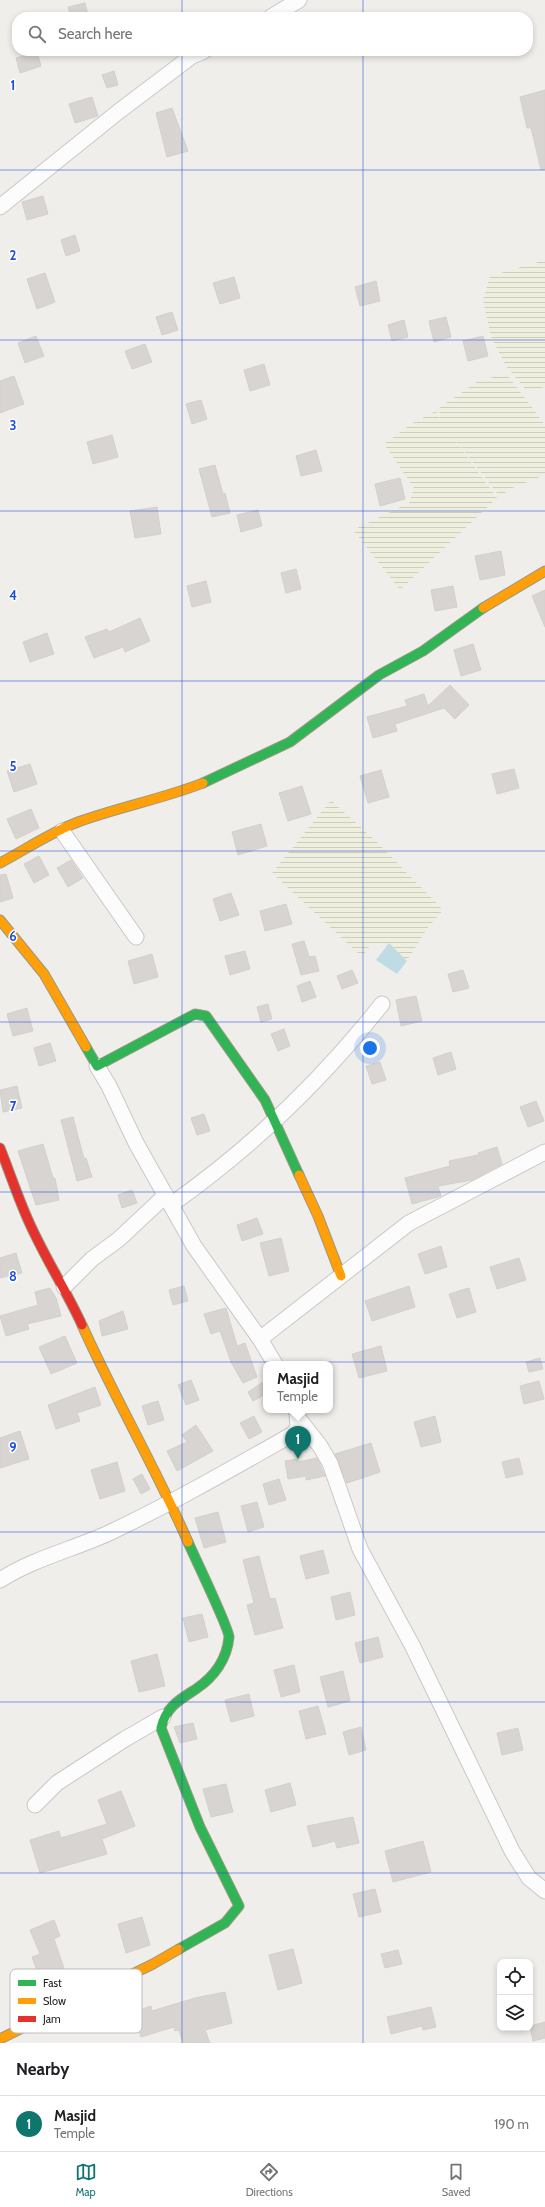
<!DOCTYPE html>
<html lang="en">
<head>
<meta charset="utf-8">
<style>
	body { margin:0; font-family:Cabin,sans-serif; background:#f2f2f2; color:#202124 }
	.controls { position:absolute; right:12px; bottom:12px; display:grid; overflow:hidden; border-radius:8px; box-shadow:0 2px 6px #0003 }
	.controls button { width:36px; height:36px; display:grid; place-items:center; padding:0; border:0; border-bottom:1px solid #e0e0e0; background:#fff; color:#202124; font:20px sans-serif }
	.you { position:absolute; left:370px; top:1048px; width:14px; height:14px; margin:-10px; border:3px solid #fff; border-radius:50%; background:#1a73e8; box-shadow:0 0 0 6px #1a73e833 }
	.badge { display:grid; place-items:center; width:26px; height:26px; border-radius:50%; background:#0f766e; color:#fff; font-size:13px; font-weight:700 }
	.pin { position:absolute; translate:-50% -33px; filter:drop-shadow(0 1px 2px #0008) }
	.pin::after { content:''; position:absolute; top:21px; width:14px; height:12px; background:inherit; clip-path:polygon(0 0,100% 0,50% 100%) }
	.popup { position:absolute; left:263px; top:1361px; width:70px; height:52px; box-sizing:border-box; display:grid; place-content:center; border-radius:8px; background:#fff; filter:drop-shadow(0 1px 3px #0005); font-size:13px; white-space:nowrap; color:#757577 }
	.popup b { font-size:15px; color:#202124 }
	.popup::after { content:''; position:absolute; left:50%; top:100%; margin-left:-8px; border:8px solid transparent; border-top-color:#fff }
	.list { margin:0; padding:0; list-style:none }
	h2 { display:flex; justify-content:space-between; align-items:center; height:52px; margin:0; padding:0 16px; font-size:17px }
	h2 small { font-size:13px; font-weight:400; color:#757577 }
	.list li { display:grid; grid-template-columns:26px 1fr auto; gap:12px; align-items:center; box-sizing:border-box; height:56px; padding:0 16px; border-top:1px solid #e0e0e0 }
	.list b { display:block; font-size:15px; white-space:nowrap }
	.list p { margin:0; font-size:13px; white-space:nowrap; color:#757577 }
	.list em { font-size:13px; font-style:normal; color:#757577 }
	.icon { flex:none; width:22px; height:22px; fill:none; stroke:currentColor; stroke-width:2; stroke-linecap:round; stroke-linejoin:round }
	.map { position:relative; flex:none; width:545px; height:2043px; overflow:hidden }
	.search { position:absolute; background:#fff; box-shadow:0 2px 6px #0003; left:12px; right:12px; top:12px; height:44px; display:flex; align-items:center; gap:10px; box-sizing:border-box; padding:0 14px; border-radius:16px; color:#757577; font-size:15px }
	.sheet { height:108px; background:#fff }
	nav { display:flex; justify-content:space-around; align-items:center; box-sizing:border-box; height:56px; border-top:1px solid #e0e0e0; background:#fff; font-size:11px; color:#757577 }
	nav a { display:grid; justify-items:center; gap:2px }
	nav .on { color:#0f766e }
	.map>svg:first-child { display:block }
	.farmland { fill:url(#farmland-rules) }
	.water { fill:#bfdbe3 }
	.building { fill:#d7d4d2; stroke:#d3d0cc }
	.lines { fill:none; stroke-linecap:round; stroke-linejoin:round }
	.street-casing { stroke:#c9c8c7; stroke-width:17 }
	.fast-casing { stroke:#999a82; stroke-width:11 }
	.slow-casing { stroke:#999a82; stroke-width:11 }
	.jam-casing { stroke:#999a82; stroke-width:11 }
	.street { stroke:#fdfcfc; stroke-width:15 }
	.fast { stroke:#30b455; stroke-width:9 }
	.slow { stroke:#ff9f0a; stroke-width:9 }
	.jam { stroke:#e5322d; stroke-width:9 }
	.grid { fill:none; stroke:#1d4ed8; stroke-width:1; stroke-opacity:0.55 }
	.key { fill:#fff; stroke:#bdbdbd; stroke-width:1 }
	.key-label { font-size:11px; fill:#222 }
	.grid-label { font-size:13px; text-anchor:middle; font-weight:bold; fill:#1d4ed8; stroke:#fff; stroke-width:3; stroke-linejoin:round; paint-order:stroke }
</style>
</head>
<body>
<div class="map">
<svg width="545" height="2043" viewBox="0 0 545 2043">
	<defs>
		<pattern id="farmland-rules" width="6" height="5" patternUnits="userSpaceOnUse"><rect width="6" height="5" fill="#efefdf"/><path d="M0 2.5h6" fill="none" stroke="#cdcdbf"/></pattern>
	</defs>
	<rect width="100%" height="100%" fill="#f0eeeb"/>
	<!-- farmland -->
	<path class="farmland" d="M545 260V387L527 391 506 366 491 337 483 300 490 276Z
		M506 373 545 425V475L510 489 500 497 452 436 497 498 400 590 353 530 409 503 414 488 384 444 414 422 436 411 440 419 439 408 477 382Z
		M331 800 379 844 443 910 427 929 407 961 389 943H372L362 957 272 873Z"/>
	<!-- water -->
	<path class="water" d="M389 943 407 961 397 974 376 960Z"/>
	<!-- building -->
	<path class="building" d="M85 3 88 15 71 17 68 7Z
		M37 52 41 66 20 73 16 58Z
		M114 71 118 85 107 88 102 75Z
		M545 90V169L541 170 531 128H527L520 97Z
		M92 97 98 116 75 123 69 104Z
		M172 108 188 151 167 157 156 113Z
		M43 196 48 214 27 220 22 202Z
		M75 235 80 251 66 256 61 240Z
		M45 273 55 302 37 309 27 279Z
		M234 277 240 298 220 304 213 283Z
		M376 281 380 301 360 306 355 287Z
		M172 312 178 330 162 335 156 317Z
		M446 317 451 337 434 342 429 321Z
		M404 320 408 337 392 341 388 325Z
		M36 336 44 356 25 363 18 343Z
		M483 336 488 356 468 361 463 341Z
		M145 344 152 362 132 369 125 351Z
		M264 364 270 385 250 391 244 370Z
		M14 376 24 404 0 413V381Z
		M201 400 207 419 192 424 186 404Z
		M112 435 118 457 93 464 87 442Z
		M316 450 322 471 301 476 296 456Z
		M215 465 223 494 225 493 230 513 212 517 199 469Z
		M400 478 405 499 380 506 375 484Z
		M157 507 161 534 135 538 130 511Z
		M258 510 262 526 241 532 237 515Z
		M501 551 505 575 480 580 475 556Z
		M296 569 301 589 286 593 281 573Z
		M206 581 211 602 192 607 187 586Z
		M453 586 457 607 435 611 431 590Z
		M545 590V627L532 596Z
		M140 618 150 641 125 652 123 647 94 658 85 637 107 629 109 632Z
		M47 633 54 654 30 662 23 642Z
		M473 644 481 670 461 676 454 650Z
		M450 685 469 705 455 719 444 708 395 724 397 731 373 738 367 717 407 706 405 700 424 694 428 706Z
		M30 764 37 784 14 792 7 771Z
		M514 769 519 788 497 794 492 774Z
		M381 770 389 797 368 803 360 776Z
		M302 786 311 814 288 821 279 793Z
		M31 809 39 828 16 839 7 819Z
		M261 824 267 846 238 855 232 832Z
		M39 856 49 875 34 883 24 864Z
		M71 860 83 878 68 887 57 868Z
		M6 874 13 898 0 902V875Z
		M231 893 239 915 220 921 213 899Z
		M286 904 292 924 265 931 260 911Z
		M304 941 309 957 315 956 319 971 301 975 292 944Z
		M245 951 250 969 230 975 225 956Z
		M152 954 158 977 134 984 128 961Z
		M352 970 358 983 342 989 337 976Z
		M463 970 469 988 453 992 448 974Z
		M310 981 316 997 302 1002 297 986Z
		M416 996 422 1021 401 1026 396 1000Z
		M268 1004 272 1019 261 1022 257 1007Z
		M27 1008 33 1031 13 1036 7 1014Z
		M284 1029 290 1046 278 1051 271 1034Z
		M50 1043 56 1061 39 1066 34 1048Z
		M451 1052 456 1069 438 1075 433 1058Z
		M380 1062 386 1080 372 1084 366 1066Z
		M17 1086 22 1108 3 1112 0 1090Z
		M536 1101 544 1121 528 1127 520 1107Z
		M204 1114 210 1131 197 1135 191 1118Z
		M73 1117 84 1159 86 1158 92 1177 77 1181 61 1120Z
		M43 1144 53 1178H55L59 1200 36 1205 18 1151Z
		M497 1147 502 1164 472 1180 438 1186 441 1196 412 1204 405 1178 450 1166 449 1161 478 1155V1153Z
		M132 1190 137 1203 122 1208 118 1195Z
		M257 1218 263 1234 242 1241 237 1225Z
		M281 1238 289 1271 269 1276 260 1243Z
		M441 1246 447 1267 425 1274 418 1254Z
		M16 1253 22 1273 0 1278V1258Z
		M519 1258 526 1280 497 1289 490 1267Z
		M184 1286 188 1301 173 1305 169 1290Z
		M409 1286 415 1307 372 1321 365 1301Z
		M50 1288 56 1298 61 1316 27 1324 29 1329 6 1336 0 1316 38 1305 35 1292Z
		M469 1288 476 1312 457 1318 449 1294Z
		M226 1308 237 1346 245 1343 257 1377 243 1383 231 1362 220 1331 211 1334 204 1314Z
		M123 1311 128 1329 102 1336 99 1321Z
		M65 1336 77 1363 51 1374 39 1347Z
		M381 1346 387 1371 359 1378 352 1354Z
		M540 1358 543 1369 529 1372 526 1362Z
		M191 1380 199 1400 186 1405 178 1385Z
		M266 1380V1394L253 1401 248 1392Z
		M539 1381 544 1399 524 1404 520 1386Z
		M95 1387 101 1405 77 1413 80 1421 56 1429 48 1405Z
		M158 1401 164 1420 148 1425 142 1406Z
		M254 1416 262 1432 249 1439 240 1423Z
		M435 1416 441 1442 421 1447 414 1422Z
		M196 1425 213 1451 177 1471 167 1451 187 1442 182 1435Z
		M20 1431 29 1459 0 1468V1438Z
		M371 1443 380 1472 347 1483 335 1454Z
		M317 1458 325 1476 306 1480V1476L288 1479 285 1461 298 1459V1462Z
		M519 1458 523 1474 506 1478 502 1462Z
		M117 1462 125 1491 100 1499 91 1470Z
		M142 1474 150 1489 141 1494 133 1479Z
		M279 1479 286 1500 269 1505 263 1484Z
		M257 1502 264 1527 248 1532 241 1506Z
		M218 1512 226 1542 204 1548 195 1518Z
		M323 1550 329 1573 306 1579 300 1556Z
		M259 1556 270 1599 275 1598 283 1628 255 1635 247 1605 254 1603 243 1560Z
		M350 1592 355 1615 336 1620 331 1597Z
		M202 1614 208 1637 189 1642 183 1618Z
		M378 1637 383 1657 360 1663 355 1643Z
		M157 1654 165 1686 139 1692 131 1661Z
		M294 1665 300 1692 281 1697 274 1670Z
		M343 1671 350 1701 328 1707 320 1677Z
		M249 1694 254 1716 231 1722 225 1700Z
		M318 1706 326 1734 306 1739 299 1711Z
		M193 1723 197 1739 180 1743 174 1727Z
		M361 1727 366 1750 349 1755 343 1732Z
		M518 1728 523 1750 502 1755 497 1733Z
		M290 1783 296 1805 271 1812 265 1790Z
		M226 1784 233 1812 211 1817 203 1789Z
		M121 1791 135 1826 102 1839 107 1854 40 1873 30 1840 59 1831 61 1838 107 1824 98 1800Z
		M353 1817 359 1843 337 1848 335 1841 313 1847 307 1826Z
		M423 1841 431 1872 393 1882 385 1851Z
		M375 1889 381 1912 359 1917 353 1894Z
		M142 1917 150 1945 126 1953 118 1924Z
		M54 1920 60 1936 54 1939 66 1974 41 1982 32 1957 40 1954 30 1930Z
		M293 1949 302 1983 278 1990 269 1955Z
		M398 1950 402 1964 385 1968 381 1954Z
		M225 1992 232 2023 205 2030 210 2043H183L179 2030 175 2031 174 2027 141 2037 133 2012 151 2006 152 2011 195 1998Z
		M431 2007 436 2027 423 2030 422 2026 391 2034 387 2017Z
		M545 2022V2038L533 2041 530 2026Z"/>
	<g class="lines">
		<!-- street casing -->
		<g class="street-casing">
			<path id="street" d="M271 17 299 0
				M0 207 118 112 192 56 204 51
				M62 831 136 937
				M97 1066 109 1086 136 1143 194 1246 260 1339
				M172 1204C251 1148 322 1080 382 1004
				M64 1287 92 1259 119 1239 166 1195
				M275 1364 260 1339 409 1223 545 1152
				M298 1418 320 1446 330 1463 360 1549 413 1647 512 1851 529 1878 545 1891
				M0 1580C34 1558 75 1549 111 1532 174 1502 233 1468 293 1434L298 1427 297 1413
				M35 1805 57 1783 125 1739 163 1717"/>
		</g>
		<!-- fast casing -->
		<g class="fast-casing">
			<path id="fast" d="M203 783 290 742 379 675 423 651 483 608
				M86 1047 97 1066 195 1014 206 1016 265 1100 299 1175
				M179 1949 225 1923 239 1906 200 1827 161 1728C166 1707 179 1700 196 1689 214 1677 227 1659 229 1637 229 1628 194 1556 188 1542"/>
		</g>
		<!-- slow casing -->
		<g class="slow-casing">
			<path id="slow" d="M483 608 545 571
				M0 863C25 850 51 832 78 822 119 807 162 799 203 783
				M0 920 44 974 86 1047
				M299 1175 318 1216 341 1276
				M82 1325C115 1399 156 1468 188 1542
				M0 2039 153 1964 179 1949"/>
		</g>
		<!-- jam casing -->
		<g class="jam-casing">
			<path id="jam" d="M0 1148C10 1173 18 1198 29 1222 45 1258 66 1290 82 1325"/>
		</g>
		<!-- street -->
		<use href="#street" class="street"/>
		<!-- fast -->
		<use href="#fast" class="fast"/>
		<!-- slow -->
		<use href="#slow" class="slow"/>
		<!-- jam -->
		<use href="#jam" class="jam"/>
	</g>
	<!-- grid -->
	<path class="grid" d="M182 0V17M363 0V17M182 51V2043M363 51V2043M0 170H545M0 340H545M0 511H545M0 681H545M0 851H545M0 1022H545M0 1192H545M0 1362H545M0 1532H545M0 1702H545M0 1873H545"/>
	<!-- legend -->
	<rect x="10" y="1969" width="132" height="64" rx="6" class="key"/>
	<rect x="18" y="1980" width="18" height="6" fill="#30b455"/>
	<rect x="18" y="1998" width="18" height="6" fill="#ff9f0a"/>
	<rect x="18" y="2016" width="18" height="6" fill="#e5322d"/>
	<g class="key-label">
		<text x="43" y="1987">Fast</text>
		<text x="43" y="2005">Slow</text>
		<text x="43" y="2023">Jam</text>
	</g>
	<g class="grid-label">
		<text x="13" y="90">1</text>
		<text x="13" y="260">2</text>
		<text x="13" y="430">3</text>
		<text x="13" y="600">4</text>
		<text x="13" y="771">5</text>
		<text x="13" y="941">6</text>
		<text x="13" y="1111">7</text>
		<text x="13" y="1281">8</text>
		<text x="13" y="1452">9</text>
	</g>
</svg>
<div class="controls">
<button><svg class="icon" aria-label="locate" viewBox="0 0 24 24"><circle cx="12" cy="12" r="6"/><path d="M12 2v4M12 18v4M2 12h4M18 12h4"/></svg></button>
<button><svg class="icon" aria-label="layers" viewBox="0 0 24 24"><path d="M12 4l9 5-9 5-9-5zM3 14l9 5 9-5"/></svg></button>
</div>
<div class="you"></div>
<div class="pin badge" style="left:298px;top:1459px">1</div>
<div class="popup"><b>Masjid</b>Temple</div>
<div class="search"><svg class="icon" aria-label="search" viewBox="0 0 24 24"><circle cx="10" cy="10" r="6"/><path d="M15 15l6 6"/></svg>Search here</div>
</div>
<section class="sheet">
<h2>Nearby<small></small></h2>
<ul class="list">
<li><span class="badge">1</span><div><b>Masjid</b><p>Temple</p></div><em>190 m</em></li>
</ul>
</section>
<nav>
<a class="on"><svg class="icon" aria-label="map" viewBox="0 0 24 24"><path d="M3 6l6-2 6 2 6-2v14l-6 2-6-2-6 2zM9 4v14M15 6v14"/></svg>Map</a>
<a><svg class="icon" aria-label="directions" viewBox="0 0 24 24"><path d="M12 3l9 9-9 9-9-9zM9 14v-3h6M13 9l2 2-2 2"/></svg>Directions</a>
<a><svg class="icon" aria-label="saved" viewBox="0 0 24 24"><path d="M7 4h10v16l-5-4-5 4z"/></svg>Saved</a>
</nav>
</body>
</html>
